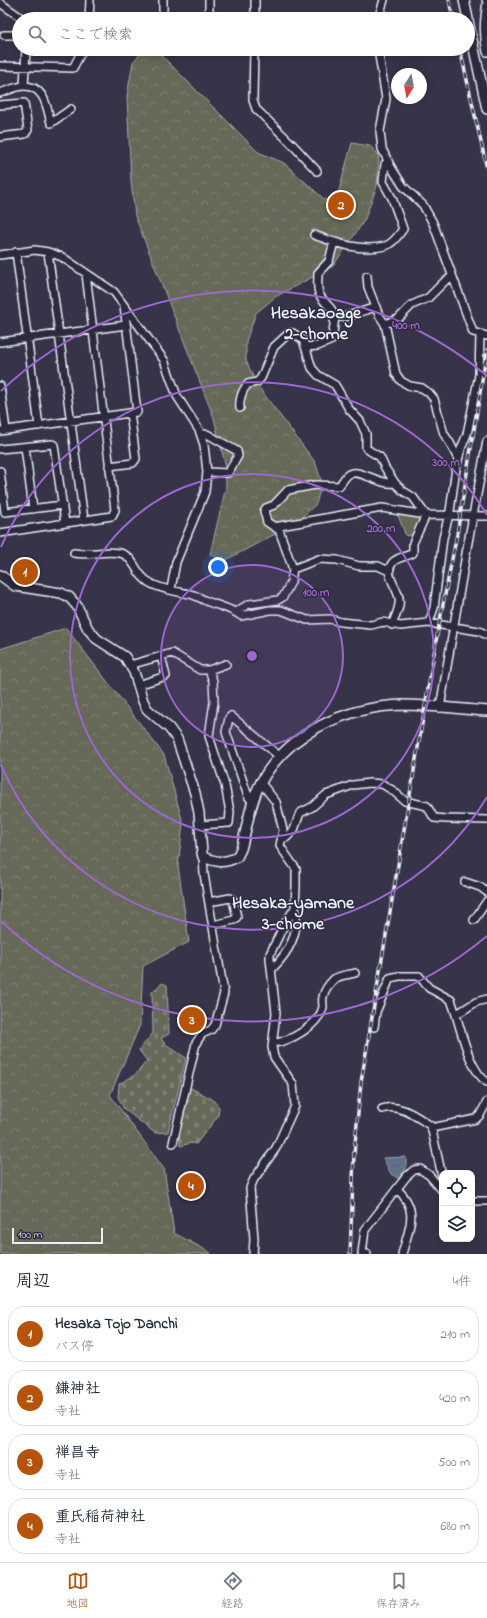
<!DOCTYPE html>
<html lang="ja">
<head>
<meta charset="utf-8">
<style>
	body { margin:0; font-family:"Indie Flower","Klee One",sans-serif; background:#f2f2f3; color:#1f2937 }
	.controls { position:absolute; right:12px; bottom:12px; display:grid; overflow:hidden; border-radius:8px; box-shadow:0 2px 10px #0003 }
	.controls button { width:36px; height:36px; display:grid; place-items:center; padding:0; border:0; border-bottom:1px solid #e0e1e3; background:#fff; color:#1f2937; font:20px sans-serif }
	.compass { position:absolute; left:391px; top:68px; width:36px; height:36px; border-radius:50%; background:#fff; box-shadow:0 2px 10px #0003; rotate:191deg }
	.scale { position:absolute; left:12px; bottom:10px; width:91px; box-sizing:border-box; padding-left:4px; border:2px solid #e8f1f8; border-top:0; font-size:11px; line-height:14px; white-space:nowrap; color:#e8f1f8; -webkit-text-stroke:3px #2f2a3d; paint-order:stroke }
	.you { position:absolute; left:218px; top:567px; width:14px; height:14px; margin:-10px; border:3px solid #fff; border-radius:50%; background:#1a73e8; box-shadow:0 0 0 6px #1a73e833 }
	.badge { display:grid; place-items:center; width:26px; height:26px; border-radius:50%; background:#b45309; color:#fff; font-size:13px; font-weight:700 }
	.pin { position:absolute; translate:-50% -50%; border:2px solid #fff; box-shadow:0 1px 4px #0006 }
	.list { margin:0; padding:0; list-style:none }
	h2 { display:flex; justify-content:space-between; align-items:center; height:52px; margin:0; padding:0 16px; font-size:17px }
	h2 small { font-size:13px; font-weight:400; color:#747a83 }
	.list li { display:grid; grid-template-columns:26px 1fr auto; gap:12px; align-items:center; box-sizing:border-box; height:56px; margin:0 8px 8px; padding:0 8px; border:1px solid #e0e1e3; border-radius:16px }
	.list b { display:block; font-size:15px; white-space:nowrap }
	.list p { margin:0; font-size:13px; white-space:nowrap; color:#747a83 }
	.list em { font-size:13px; font-style:normal; color:#747a83 }
	.icon { flex:none; width:22px; height:22px; fill:none; stroke:currentColor; stroke-width:2; stroke-linecap:round; stroke-linejoin:round }
	.map { position:relative; flex:none; width:487px; height:1254px; overflow:hidden }
	.search { position:absolute; background:#fff; box-shadow:0 2px 10px #0003; left:12px; right:12px; top:12px; height:44px; display:flex; align-items:center; gap:10px; box-sizing:border-box; padding:0 14px; border-radius:22px; color:#747a83; font-size:15px }
	.sheet { height:308px; background:#fff }
	nav { display:flex; justify-content:space-around; align-items:center; box-sizing:border-box; height:56px; border-top:1px solid #e0e1e3; background:#fff; font-size:11px; color:#747a83 }
	nav a { display:grid; justify-items:center; gap:2px }
	nav .on { color:#b45309 }
	.map>svg:first-child { display:block }
	.forest { fill:url(#forest-crowns); stroke:#a7aca8 }
	.cemetery { fill:url(#cemetery-stones); stroke:#a7aca8 }
	.green { fill:#666859; stroke:#a7aca8 }
	.water { fill:url(#water-ripples); stroke:#97a3b5 }
	.lines { fill:none; stroke-linecap:round; stroke-linejoin:round }
	.street-casing { stroke:#e8f1f8; stroke-width:10 }
	.secondary-casing { stroke:#e8f1f8; stroke-width:12 }
	.street { stroke:#2f2a3d; stroke-width:7 }
	.secondary { stroke:#2f2a3d; stroke-width:9 }
	.rail-casing { stroke:#e8f1f8; stroke-width:3.5 }
	.rail { stroke:#2f2a3d; stroke-width:2; stroke-dasharray:6; stroke-linecap:butt }
	.ring { fill:none; stroke:#9c67d0; stroke-width:2 }
	.labels { text-anchor:middle; dominant-baseline:central; stroke-width:3; stroke-linejoin:round; paint-order:stroke }
	.neighbourhood-label { font-size:18px; font-weight:bold; fill:#e8f1f8; stroke:#2f2a3d }
	.centre { fill:#9c67d0; stroke:#2f2a3d; stroke-width:2 }
	.ring-label { font-size:12px; text-anchor:middle; font-weight:bold; fill:#9c67d0; stroke:#2f2a3d; stroke-width:3; stroke-linejoin:round; paint-order:stroke }
</style>
</head>
<body>
<div class="map">
<svg width="487" height="1254" viewBox="0 0 487 1254">
	<defs>
		<pattern id="forest-crowns" width="20" height="18" patternUnits="userSpaceOnUse"><rect width="20" height="18" fill="#666859"/><path d="M2 6a3 3 0 1 1 6 0M12 15a3 3 0 1 1 6 0" fill="none" stroke="#7c7e72"/></pattern>
		<pattern id="cemetery-stones" width="16" height="16" patternUnits="userSpaceOnUse"><rect width="16" height="16" fill="#666859"/><path d="M2 7V4a2 2 0 0 1 4 0v3zM10 15v-3a2 2 0 0 1 4 0v3z" fill="#7c7e72"/></pattern>
		<pattern id="water-ripples" width="26" height="14" patternUnits="userSpaceOnUse"><rect width="26" height="14" fill="#616f89"/><path d="M2 4q2-2 4 0t4 0M15 11q2-2 4 0t4 0" fill="none" stroke="#525a66"/></pattern>
	</defs>
	<rect width="100%" height="100%" fill="#373449"/>
	<filter id="ink" filterUnits="userSpaceOnUse"><feTurbulence type="fractalNoise" baseFrequency=".025" numOctaves="2"/><feDisplacementMap in="SourceGraphic" scale="8" xChannelSelector="R" yChannelSelector="G"/><feConvolveMatrix kernelMatrix="1 2 1 2 8 2 1 2 1" color-interpolation-filters="sRGB"/></filter>
	<g filter="url(#ink)">
		<!-- forest -->
		<path class="forest" d="M141 53H159L258 152 284 163 325 200 338 194 352 143 370 146 379 155 377 186 364 221 333 266 275 297 256 313 246 341V361L257 385 315 462 322 483 316 504 296 523 224 561 210 554 226 487 225 464 214 418 135 216 131 181 127 96 133 62Z
			M66 628 164 755 183 823 178 866 189 942 143 966 140 1025 110 1095 164 1169 174 1233 211 1253 210 1254H0V649Z"/>
		<!-- cemetery -->
		<path class="cemetery" d="M162 983 167 985 169 1034 161 1038 164 1043 186 1058 168 1132 155 1133 124 1109 118 1097 119 1084 135 1075 147 1061 139 1050 153 1033 152 992Z
			M191 1088 212 1099 219 1107 218 1116 196 1144 191 1143 180 1146V1140L177 1133 188 1092Z"/>
		<!-- green -->
		<path class="green" d="M397 513 420 516 421 518 414 534 406 536Z"/>
		<!-- water -->
		<path class="water" d="M406 1157V1168L399 1179 391 1174 383 1158Z"/>
		<g class="lines">
			<!-- street casing -->
			<g class="street-casing">
				<path id="street" d="M486 0 487 2C484 20 483 34 487 52
					M0 3 23 19
					M163 10V0
					M89 19 90 0
					M209 19V0
					M255 19V0
					M378 19 384 0
					M4 35H19
					M254 49 253 100 256 109 291 143 317 171
					M378 49 386 99 380 131 382 149 391 167 403 186 423 205 433 223 473 332 487 336
					M0 66 73 68 82 51 81 49
					M24 86 26 49
					M0 93C7 91 17 86 24 86 45 86 47 108 51 123L71 109
					M0 105 24 103 28 130 25 134 0 137
					M314 235C336 243 361 252 385 246 392 244 399 235 403 229L392 198 383 182 385 164 388 161
					M334 242 329 261 318 273C318 279 317 287 319 293 322 303 333 306 335 317
					M16 252 39 426
					M48 252 84 520
					M0 255 35 250 48 252 62 257 114 292 164 360 177 396 199 430 204 445 207 472 205 492 176 562 171 589
					M367 276 368 287 379 315 385 324 396 374 401 381 410 386 422 388 429 393 434 399 444 434 450 443 458 459
					M385 324 398 319 412 305 428 298 445 281 452 277
					M0 342 126 325
					M305 347 318 346 332 340 335 317H345L376 307
					M0 386 6 430
					M240 408C239 400 242 390 248 384L257 382 261 378 274 347 289 333H293L303 340 312 368 318 375 335 385 349 409 360 421 366 434V448L370 451 380 457 385 468 395 483 403 491 413 497 426 515
					M0 431 137 412 124 306
					M201 435 207 434 237 451 238 456 228 473 207 472
					M25 447 33 509
					M0 449 52 444 54 445 65 523
					M109 466 133 463 136 459 130 413
					M0 471 5 512 63 505
					M274 527 382 508 426 515 487 516
					M0 533 112 516 115 510 86 274
					M74 553C89 556 109 549 123 554 135 558 136 578 154 585 165 590 179 592 190 594 195 595 200 598 204 600 217 606 230 607 241 616L270 610H281L307 620 330 619 341 622 371 625 383 622 400 626 429 623 479 631 487 635
					M293 569 319 559 337 560 359 566H378L389 571
					M235 612 249 604 278 600 283 597 291 582 293 569 279 530 267 522 264 511 266 508 274 505 288 490 315 485 339 486C342 483 345 476 349 474 360 468 380 486 395 483
					M429 623 434 608 443 538 450 511 456 468 461 449 467 434 479 375 480 335
					M392 625C395 617 401 606 399 598 397 586 383 574 393 562 399 556 407 557 413 553V543L426 515
					M130 665 172 653 200 670H209L226 664
					M138 685 166 676 161 656
					M440 708 467 548 487 441
					M253 803 248 796 226 732 229 718 231 716 279 756
					M200 825 229 823 230 812 225 785 209 736 214 702 213 681 209 670
					M282 838H286L294 830 300 813 312 807 326 795 353 785 370 783 382 784 392 790 405 801 427 806 434 818 446 819 487 820
					M465 882 480 887 487 892
					M209 902 230 898 233 900 237 917 234 920 213 925
					M474 920 487 901
					M272 969C289 952 300 933 295 908
					M457 1014 476 1002 487 999
					M374 1027 376 1012 390 978 399 976H419L429 988 451 1000C460 1022 467 1069 487 1082
					M273 1043C290 1042 319 1025 323 1007 323 1004 322 1000 323 997 324 991 329 984 334 979 340 975 348 975 355 973
					M382 1109C400 1103 417 1117 431 1126L442 1176
					M431 1128 476 1119 480 1115 487 1102
					M173 1143 196 1043 202 1034 211 1030 215 1025 224 993 204 874 203 857
					M397 1189C420 1210 409 1228 402 1254
					M472 1201H487
					M253 1254 254 1239 250 1188 254 1179 276 1148 295 1106 293 1084 274 1057 272 1047 276 1013 270 959V954L285 923 295 908 296 886V869L280 846 283 830 276 802 261 783
					M367 1254 362 1253 365 1230 406 1177 414 1170 420 1169 429 1175 442 1190"/>
			</g>
			<!-- secondary casing -->
			<g class="secondary-casing">
				<path id="secondary" d="M464 0 468 19
					M468 21 487 109
					M0 575 15 586 61 593 69 597 77 606 88 629 97 639 125 657 134 672 143 701 147 709 169 728 177 739 195 793 199 813 202 853 203 857C216 862 224 864 237 857L241 849C247 828 250 802 261 782 289 732 346 707 402 705 428 705 460 709 487 711"/>
			</g>
			<!-- street -->
			<use href="#street" class="street"/>
			<!-- secondary -->
			<use href="#secondary" class="secondary"/>
			<!-- rail casing -->
			<g class="rail-casing">
				<path id="rail" d="M449 0 453 19
					M460 49 487 169
					M350 1254 354 1154 361 1082 438 630 457 534 487 350"/>
			</g>
			<!-- rail -->
			<use href="#rail" class="rail"/>
		</g>
	</g>
	<!-- distance rings -->
	<circle cx="252" cy="656" r="91" fill="#9c67d0" fill-opacity=".12"/>
	<g class="ring">
		<circle cx="252" cy="656" r="91"/>
		<circle cx="252" cy="656" r="182"/>
		<path d="M487 797A274 274 0 0 1 1 765M1 547A274 274 0 0 1 487 515"/>
		<path d="M487 936A365 365 0 0 1 1 921M1 391A365 365 0 0 1 487 376"/>
	</g>
	<g class="labels">
		<!-- neighbourhood labels -->
		<g class="neighbourhood-label">
			<text x="316" y="314">Hesakaoage<tspan x="316" dy="21">2-chome</tspan></text>
			<text x="293" y="904">Hesaka-yamane<tspan x="293" dy="21">3-chome</tspan></text>
		</g>
	</g>
	<circle cx="252" cy="656" r="6" class="centre"/>
	<g class="ring-label">
		<text x="406" y="329">400 m</text>
		<text x="446" y="466">300 m</text>
		<text x="381" y="532">200 m</text>
		<text x="316" y="596">100 m</text>
	</g>
</svg>
<div class="controls">
<button><svg class="icon" aria-label="locate" viewBox="0 0 24 24"><circle cx="12" cy="12" r="6"/><path d="M12 2v4M12 18v4M2 12h4M18 12h4"/></svg></button>
<button><svg class="icon" aria-label="layers" viewBox="0 0 24 24"><path d="M12 4l9 5-9 5-9-5zM3 14l9 5 9-5"/></svg></button>
</div>
<svg class="compass" viewBox="-18 -18 36 36"><path d="M0-13l5 13h-10z" fill="#e53935"/><path d="M0 13l5-13h-10z" fill="#747a83"/></svg>
<div class="scale">100 m</div>
<div class="you"></div>
<div class="pin badge" style="left:25px;top:572px">1</div>
<div class="pin badge" style="left:341px;top:205px">2</div>
<div class="pin badge" style="left:192px;top:1020px">3</div>
<div class="pin badge" style="left:191px;top:1186px">4</div>
<div class="search"><svg class="icon" aria-label="search" viewBox="0 0 24 24"><circle cx="10" cy="10" r="6"/><path d="M15 15l6 6"/></svg>ここで検索</div>
</div>
<section class="sheet">
<h2>周辺<small>4件</small></h2>
<ul class="list">
<li><span class="badge">1</span><div><b>Hesaka Tojo Danchi</b><p>バス停</p></div><em>210 m</em></li>
<li><span class="badge">2</span><div><b>鎌神社</b><p>寺社</p></div><em>420 m</em></li>
<li><span class="badge">3</span><div><b>禅昌寺</b><p>寺社</p></div><em>500 m</em></li>
<li><span class="badge">4</span><div><b>重氏稲荷神社</b><p>寺社</p></div><em>680 m</em></li>
</ul>
</section>
<nav>
<a class="on"><svg class="icon" aria-label="map" viewBox="0 0 24 24"><path d="M3 6l6-2 6 2 6-2v14l-6 2-6-2-6 2zM9 4v14M15 6v14"/></svg>地図</a>
<a><svg class="icon" aria-label="directions" viewBox="0 0 24 24"><path d="M12 3l9 9-9 9-9-9zM9 14v-3h6M13 9l2 2-2 2"/></svg>経路</a>
<a><svg class="icon" aria-label="saved" viewBox="0 0 24 24"><path d="M7 4h10v16l-5-4-5 4z"/></svg>保存済み</a>
</nav>
</body>
</html>
